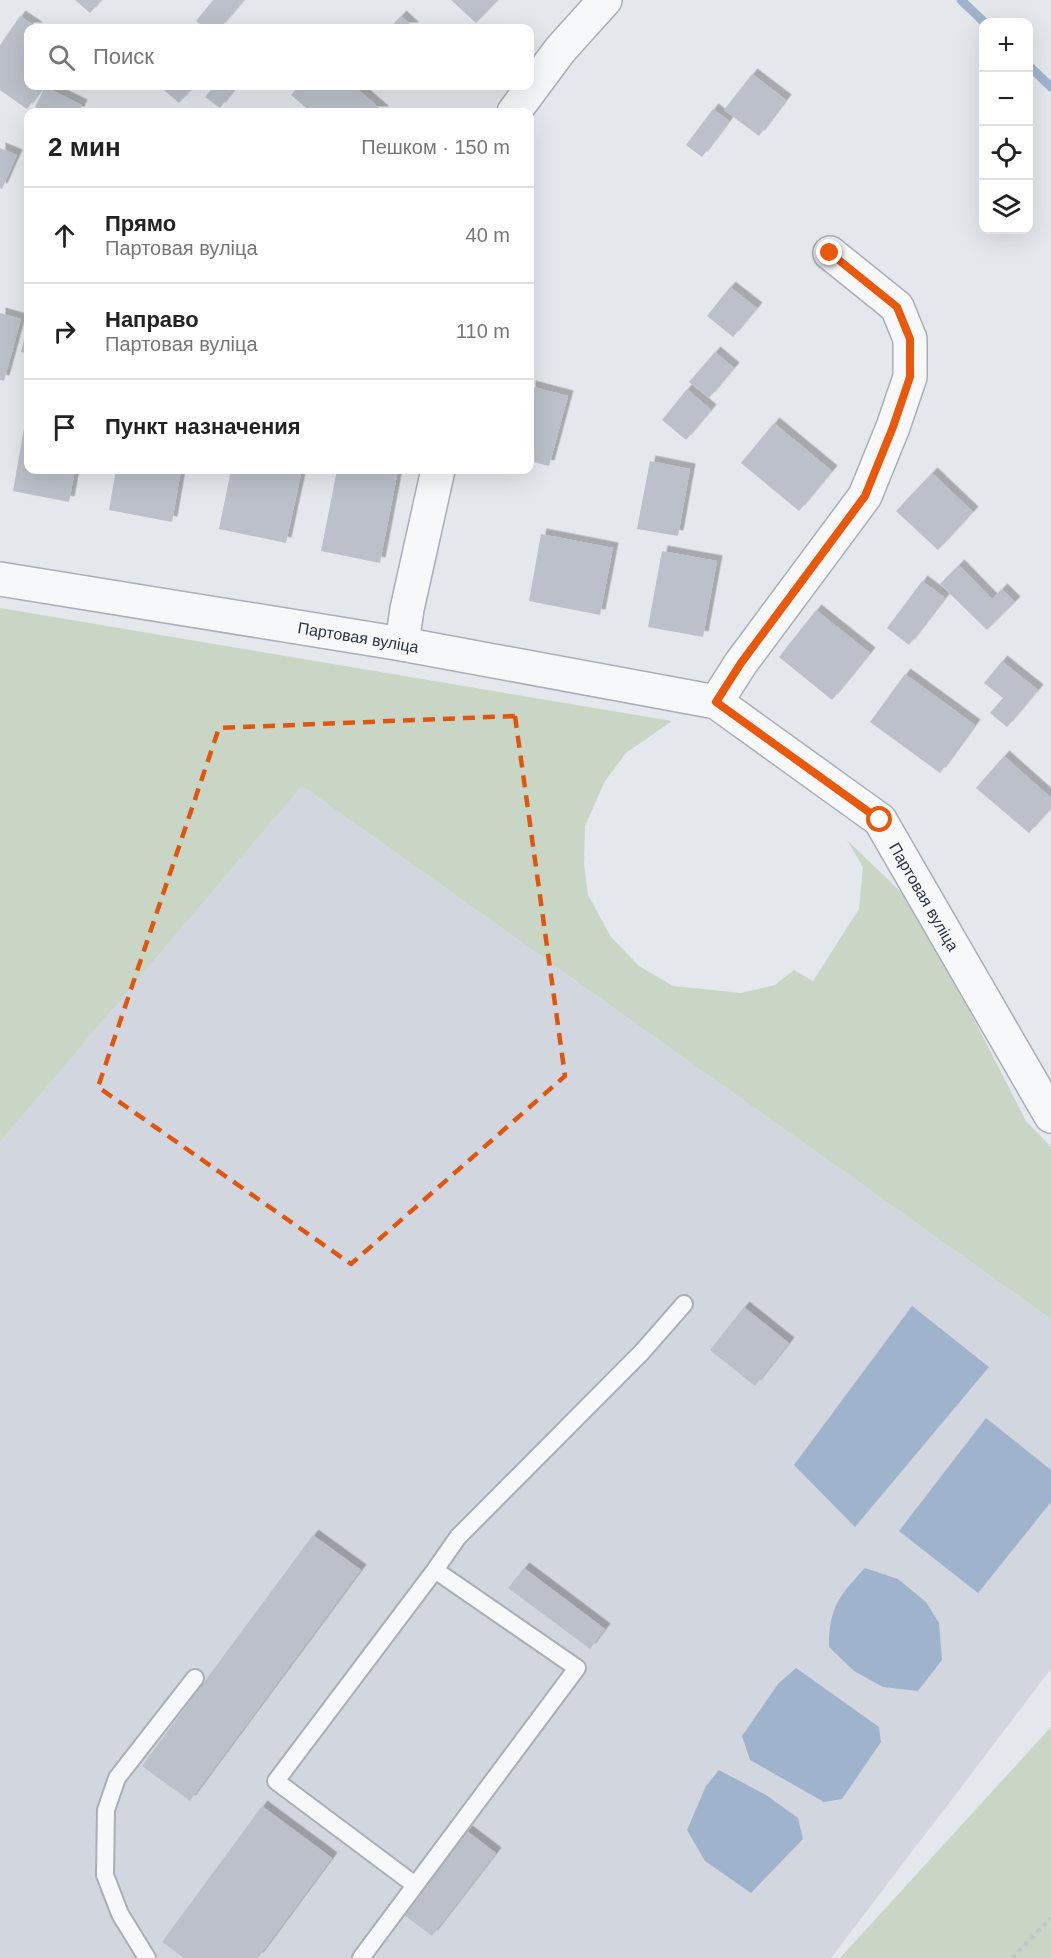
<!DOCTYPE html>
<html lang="ru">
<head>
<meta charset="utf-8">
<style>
	body { margin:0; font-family:Arial,sans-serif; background:#f2f2f2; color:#222 }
	.controls { position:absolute; right:18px; top:18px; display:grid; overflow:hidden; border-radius:12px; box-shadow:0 6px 24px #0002 }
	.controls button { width:54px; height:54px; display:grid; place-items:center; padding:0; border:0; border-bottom:2px solid #e0e0e0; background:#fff; color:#222; font:30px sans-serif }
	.stop { position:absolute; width:18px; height:18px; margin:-14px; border:4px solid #ea580c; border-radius:50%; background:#fff }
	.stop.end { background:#ea580c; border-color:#fff; box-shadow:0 2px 6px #0008 }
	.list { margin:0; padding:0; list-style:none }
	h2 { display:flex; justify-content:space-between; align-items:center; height:78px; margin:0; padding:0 24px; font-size:26px }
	h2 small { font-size:20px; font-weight:400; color:#767676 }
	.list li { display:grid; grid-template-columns:39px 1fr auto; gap:18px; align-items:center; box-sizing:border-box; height:96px; padding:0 24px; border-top:2px solid #e0e0e0 }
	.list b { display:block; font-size:22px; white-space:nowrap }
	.list p { margin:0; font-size:20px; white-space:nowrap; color:#767676 }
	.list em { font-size:20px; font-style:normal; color:#767676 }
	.icon { flex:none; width:33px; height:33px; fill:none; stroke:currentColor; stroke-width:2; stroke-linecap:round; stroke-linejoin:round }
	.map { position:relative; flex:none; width:1051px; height:1958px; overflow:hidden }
	.search { position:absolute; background:#fff; box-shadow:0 6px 24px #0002; left:24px; top:24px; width:510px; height:66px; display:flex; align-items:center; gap:15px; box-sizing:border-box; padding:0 21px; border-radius:12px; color:#767676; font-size:22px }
	.panel { position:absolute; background:#fff; box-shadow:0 6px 24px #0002; left:24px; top:108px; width:510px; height:366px; border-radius:12px }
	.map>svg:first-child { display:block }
	.built { fill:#d2d6de }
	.green { fill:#c9d6c5 }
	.water { fill:#9fb4cc }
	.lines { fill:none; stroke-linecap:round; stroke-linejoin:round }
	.stream { stroke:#9fb4cc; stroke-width:9 }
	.building { fill:#bbc0ca; filter:url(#shadow) }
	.lane-casing { stroke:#a9aeb7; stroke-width:20 }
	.street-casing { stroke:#a9aeb7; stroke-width:36 }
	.path { stroke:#c2c5cb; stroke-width:4; stroke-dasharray:4.5 4.5; stroke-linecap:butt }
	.lane { stroke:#f7f8fa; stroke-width:16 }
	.street { stroke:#f7f8fa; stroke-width:33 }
	.route { stroke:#ea580c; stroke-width:8 }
	.marked { fill:none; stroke:#df570f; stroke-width:4.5; stroke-dasharray:12 8; stroke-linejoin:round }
	.labels { text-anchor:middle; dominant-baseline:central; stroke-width:4.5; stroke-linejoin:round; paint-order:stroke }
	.street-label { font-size:16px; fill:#2b3445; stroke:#f4f6f9 }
</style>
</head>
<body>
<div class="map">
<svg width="1051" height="1958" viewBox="0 0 1051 1958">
	<defs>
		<filter id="shadow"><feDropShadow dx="5.5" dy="-5.5" stdDeviation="0" flood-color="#0004"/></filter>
	</defs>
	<rect width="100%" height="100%" fill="#e4e7ec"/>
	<!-- built -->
	<path class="built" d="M302 786 1051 1319V1669L831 1958H0V1142Z"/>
	<!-- green -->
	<path class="green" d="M0 608 672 721 626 753 605 781 585 826 584 864 588 895 611 937 639 966 673 986 741 993 775 985 794 970 813 981 859 909 863 867 847 840 903 894 940 953 1026 1121 1051 1147V1319L302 786 0 1142Z
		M1051 1727V1958H840Z"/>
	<!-- water -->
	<path class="water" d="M912 1306 989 1367 855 1527 794 1465Z
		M986 1418 1051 1470V1502L978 1593 899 1531Z
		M865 1568 898 1579 926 1602 939 1623 942 1660 918 1691 883 1687 854 1671 829 1647C829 1607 839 1596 865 1568Z
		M796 1668 879 1727 881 1742 842 1799 824 1802 750 1760 742 1736 778 1684Z
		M719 1770 766 1795 798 1818 803 1839 751 1893 705 1861 687 1830 706 1786Z"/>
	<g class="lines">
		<!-- stream -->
		<path class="stream" d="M961 0 984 22
			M1028 65 1051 87"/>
	</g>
	<!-- building -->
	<path class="building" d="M75 0H101L90 13Z
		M213 0H244L220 28H205L196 21Z
		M451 0H498L476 23Z
		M20 16 38 28H28V86H44L27 109 0 90V45Z
		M401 16 414 28H390Z
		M752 74 786 100 759 136 724 110Z
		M159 86H194L179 103Z
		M214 86H237L220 108 205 97Z
		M299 86H354L384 112H311L291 95Z
		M45 87 82 105 79 112H46L35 107Z
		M713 109 729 121 702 157 686 145Z
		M0 148 17 155 2 189 0 188Z
		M730 287 757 308 733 337 707 316Z
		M0 313 21 319 4 381 0 380Z
		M28 324V353L21 352Z
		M715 352 734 368 709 398 689 382Z
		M530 386 568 396 549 466 530 461Z
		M687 389 711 410 686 440 662 420Z
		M27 411 28 470H75L69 502 13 491Z
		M774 423 832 471 799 511 741 463Z
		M650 461 690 469 678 536 637 529Z
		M116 470H181L172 522 109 510Z
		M231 470H278L301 474 286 543 219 529Z
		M337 470H398L380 563 321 551Z
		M932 473 973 512 938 550 896 511Z
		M541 534 613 548 600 615 529 601Z
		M662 551 717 561 703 637 648 627Z
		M959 565 992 599 1002 589 1015 602 987 630 940 584Z
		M922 581 945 598 909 645 887 628Z
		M816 610 870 653 832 700 779 657Z
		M1002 661 1038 690 1007 727 990 713 1003 698 984 683Z
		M905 674 975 725 940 773 870 722Z
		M1004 756 1051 798V808L1029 833 976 788Z
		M744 1307 789 1343 755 1386 710 1350Z
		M313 1535 361 1570 190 1801 142 1766Z
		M524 1568 605 1629 590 1649 508 1588Z
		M262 1806 332 1858 258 1958H184L162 1942Z
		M467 1831 496 1853 432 1936 403 1914Z"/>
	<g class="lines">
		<!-- lane casing -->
		<g class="lane-casing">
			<path id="lane" d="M415 1885 276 1781 435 1570
				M147 1958 120 1914 105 1875 106 1810 117 1778 195 1678
				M361 1958 577 1668 435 1570 458 1537 642 1352 684 1304"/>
		</g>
		<!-- street casing -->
		<g class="street-casing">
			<g id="street">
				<path d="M514 112 560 50 605 0"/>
				<path id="s1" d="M0 579 402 644 716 702 880 820 1051 1116"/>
				<path d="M402 644 407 609 438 470"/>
				<path d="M716 702 741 663 865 496 893 427 910 377V339L897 307 830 253"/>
			</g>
		</g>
		<!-- path -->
		<path class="path" d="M1012 1958 1051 1918"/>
		<!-- lane -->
		<use href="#lane" class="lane"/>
		<!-- street -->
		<use href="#street" class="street"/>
	</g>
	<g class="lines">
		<!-- route -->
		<path class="route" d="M830 253 897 307 910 339V377L893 427 865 496 741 663 716 702 880 820"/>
	</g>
	<!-- marked area -->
	<path class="marked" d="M515 716 565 1076 351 1264 98 1087 219 728Z"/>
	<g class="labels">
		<!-- street labels -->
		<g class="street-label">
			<text stroke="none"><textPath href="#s1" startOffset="363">Партовая вуліца</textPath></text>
			<text stroke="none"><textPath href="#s1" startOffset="1017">Партовая вуліца</textPath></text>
		</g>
	</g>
</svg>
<div class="controls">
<button>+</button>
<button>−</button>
<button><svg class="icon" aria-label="locate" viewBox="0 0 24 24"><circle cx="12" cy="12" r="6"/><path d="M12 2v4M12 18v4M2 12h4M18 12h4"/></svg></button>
<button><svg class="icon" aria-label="layers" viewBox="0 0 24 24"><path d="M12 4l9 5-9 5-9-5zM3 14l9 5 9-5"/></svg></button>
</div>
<div class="stop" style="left:880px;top:820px"></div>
<div class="stop end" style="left:830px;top:253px"></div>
<div class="search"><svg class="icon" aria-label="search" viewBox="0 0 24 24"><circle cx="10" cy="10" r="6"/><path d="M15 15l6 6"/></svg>Поиск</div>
<section class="panel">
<h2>2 мин<small>Пешком · 150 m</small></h2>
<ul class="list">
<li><svg class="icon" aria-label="ahead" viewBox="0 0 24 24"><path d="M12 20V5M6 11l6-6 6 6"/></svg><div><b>Прямо</b><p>Партовая вуліца</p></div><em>40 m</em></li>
<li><svg class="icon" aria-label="right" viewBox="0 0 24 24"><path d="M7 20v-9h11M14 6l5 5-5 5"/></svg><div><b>Направо</b><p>Партовая вуліца</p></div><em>110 m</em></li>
<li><svg class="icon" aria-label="arrive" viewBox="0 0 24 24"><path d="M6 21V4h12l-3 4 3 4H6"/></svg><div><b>Пункт назначения</b></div></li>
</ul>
</section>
</div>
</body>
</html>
